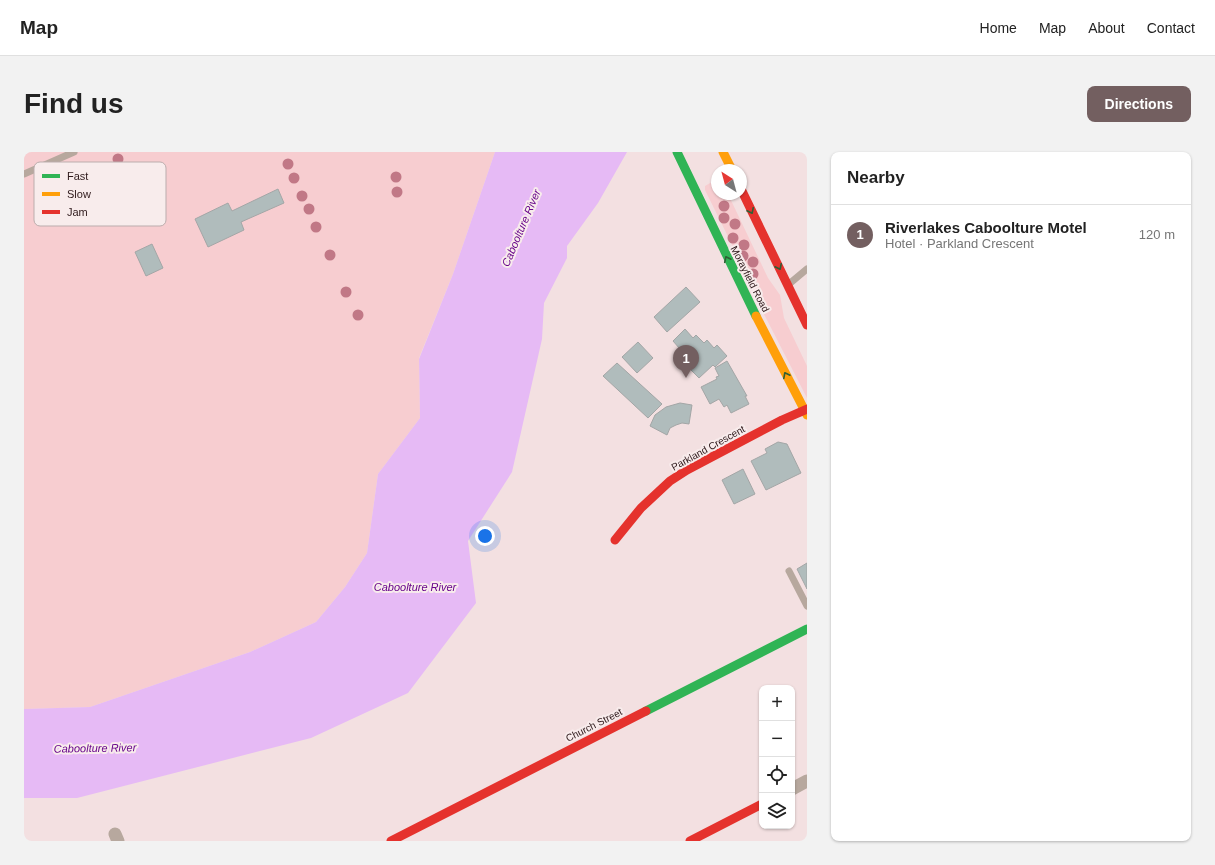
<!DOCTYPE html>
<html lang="en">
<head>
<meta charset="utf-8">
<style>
	body { margin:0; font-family:Helvetica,sans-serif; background:#f2f2f2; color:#222 }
	.controls { position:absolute; right:12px; bottom:12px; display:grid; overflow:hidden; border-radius:8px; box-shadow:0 1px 3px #0004 }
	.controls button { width:36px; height:36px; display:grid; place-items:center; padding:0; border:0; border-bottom:1px solid #e0e0e0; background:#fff; color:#222; font:20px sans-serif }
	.compass { position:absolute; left:687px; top:12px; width:36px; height:36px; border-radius:50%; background:#fff; box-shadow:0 1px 3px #0004; rotate:324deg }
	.you { position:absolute; left:461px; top:384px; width:14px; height:14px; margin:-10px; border:3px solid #fff; border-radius:50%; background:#1a73e8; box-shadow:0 0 0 6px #1a73e833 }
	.badge { display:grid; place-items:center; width:26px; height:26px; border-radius:50%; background:#735f60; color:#fff; font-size:13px; font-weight:700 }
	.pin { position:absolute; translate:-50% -33px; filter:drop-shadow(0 1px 2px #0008) }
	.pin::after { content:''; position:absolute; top:21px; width:14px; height:12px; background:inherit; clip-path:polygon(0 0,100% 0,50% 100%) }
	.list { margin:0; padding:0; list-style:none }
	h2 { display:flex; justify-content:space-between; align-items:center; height:52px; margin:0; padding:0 16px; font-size:17px }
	h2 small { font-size:13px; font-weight:400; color:#767676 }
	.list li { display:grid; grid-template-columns:26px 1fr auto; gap:12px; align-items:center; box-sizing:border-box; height:60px; padding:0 16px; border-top:1px solid #e0e0e0 }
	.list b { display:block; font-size:15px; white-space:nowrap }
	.list p { margin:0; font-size:13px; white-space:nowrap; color:#767676 }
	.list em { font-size:13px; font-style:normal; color:#767676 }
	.icon { flex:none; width:22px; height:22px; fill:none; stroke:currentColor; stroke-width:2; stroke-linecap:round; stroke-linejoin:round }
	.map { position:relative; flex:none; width:783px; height:689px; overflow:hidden; border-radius:8px }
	header { display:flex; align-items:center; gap:24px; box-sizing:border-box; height:56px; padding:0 20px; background:#fff; border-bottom:1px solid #e0e0e0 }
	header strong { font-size:19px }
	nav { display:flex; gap:22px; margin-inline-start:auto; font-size:14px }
	.intro { display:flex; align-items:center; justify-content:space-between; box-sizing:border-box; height:96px; padding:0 24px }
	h1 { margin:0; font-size:28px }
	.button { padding:10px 18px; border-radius:8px; background:#735f60; color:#fff; font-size:14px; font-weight:700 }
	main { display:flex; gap:24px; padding:0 24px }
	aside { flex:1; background:#fff; border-radius:8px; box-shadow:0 1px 3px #0004 }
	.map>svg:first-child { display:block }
	.green { fill:#f7cdd0 }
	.water { fill:#e6baf5 }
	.building { fill:#b0bcbc; stroke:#a3a6a6 }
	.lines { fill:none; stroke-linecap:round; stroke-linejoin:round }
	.lane { stroke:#b7a89e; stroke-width:7 }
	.street { stroke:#b7a89e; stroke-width:13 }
	.fast { stroke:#30b455; stroke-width:9 }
	.slow { stroke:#ff9f0a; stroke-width:9 }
	.jam { stroke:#e5322d; stroke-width:9 }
	.tree { fill:#c17886 }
	.oneway { stroke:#2f5f35 }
	.labels { text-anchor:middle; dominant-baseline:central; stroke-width:4; stroke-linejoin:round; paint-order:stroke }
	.street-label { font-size:10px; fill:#2e191b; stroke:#f8ecec }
	.water-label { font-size:11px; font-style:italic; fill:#68058b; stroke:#f8ecec }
	.key { fill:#f8ecec; stroke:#bbadad; stroke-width:1 }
	.key-label { font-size:11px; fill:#2e191b }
</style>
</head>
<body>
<header>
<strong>Map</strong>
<nav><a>Home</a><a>Map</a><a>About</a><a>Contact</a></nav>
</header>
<div class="intro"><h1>Find us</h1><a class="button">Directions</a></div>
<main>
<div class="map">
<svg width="783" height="689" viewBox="0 0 783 689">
	<rect width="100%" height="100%" fill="#f3e0e1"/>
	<!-- green -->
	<path class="green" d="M0 0H471L429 122 395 206 396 266 354 322 343 401 321 435 292 470 226 500 66 555 0 557Z
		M693 27V42H704L744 126 756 143 760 166 783 214V246L726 135 728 133 681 38V34Z"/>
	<!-- water -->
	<path class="water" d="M471 0H603L574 51 543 94V106L520 151 518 187 488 320 444 389 452 451 384 541 287 586 53 646H0V557L66 555 226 500 292 470 321 435 343 401 354 322 396 266 395 207 429 122Z"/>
	<!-- building -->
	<path class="building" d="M254 37 260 51 217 70 220 78 184 95 171 67 204 51 208 59Z
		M128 92 139 116 122 124 111 100Z
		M662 135 676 150 643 180 630 165Z
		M661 177 669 186 672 183 680 191 683 188 690 196 693 193 703 204 691 215 689 213 675 226 666 217 670 213 649 189Z
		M614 190 629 206 613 221 598 205Z
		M703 209 723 244H721L725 252 707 261 703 253 700 255 695 247 686 252 677 235 693 227 692 225 695 224 691 216Z
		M593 211 638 252 624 266 579 224Z
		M656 251 668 253 665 272 658 271 652 273 646 276 643 283 626 274 631 263 642 255Z
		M754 290 763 292 777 321 742 338 727 309 743 301 741 297Z
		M719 317 731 342 710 352 698 328Z
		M783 411V437L773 417Z"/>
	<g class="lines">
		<!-- lane -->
		<path class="lane" d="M0 22 50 0
			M765 132 783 117
			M765 419 783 454"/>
		<!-- street -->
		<path class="street" d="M768 637 783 629
			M91 682 94 689"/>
		<!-- fast -->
		<path class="fast" d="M653 0 732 164
			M622 559 783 477"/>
		<!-- slow -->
		<path class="slow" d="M699 0 708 18
			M732 164 783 263"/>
		<!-- jam -->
		<path class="jam" d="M717 37 783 173
			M591 388 617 356 646 329 663 318 758 268 783 257
			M367 689 622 559
			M666 689 738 652"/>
	</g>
	<!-- trees -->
	<g class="tree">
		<circle cx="94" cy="7" r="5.5"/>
		<circle cx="264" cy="12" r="5.5"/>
		<circle cx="372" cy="25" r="5.5"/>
		<circle cx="270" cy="26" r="5.5"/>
		<circle cx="373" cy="40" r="5.5"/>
		<circle cx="278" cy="44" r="5.5"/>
		<circle cx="700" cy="54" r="5.5"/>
		<circle cx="285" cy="57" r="5.5"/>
		<circle cx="700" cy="66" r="5.5"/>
		<circle cx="711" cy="72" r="5.5"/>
		<circle cx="292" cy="75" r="5.5"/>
		<circle cx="709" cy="86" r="5.5"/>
		<circle cx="720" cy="93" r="5.5"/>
		<circle cx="306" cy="103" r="5.5"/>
		<circle cx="719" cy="104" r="5.5"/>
		<circle cx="729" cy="110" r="5.5"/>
		<circle cx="729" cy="122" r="5.5"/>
		<circle cx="322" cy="140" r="5.5"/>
		<circle cx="334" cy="163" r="5.5"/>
	</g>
	<!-- one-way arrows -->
	<defs><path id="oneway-chevron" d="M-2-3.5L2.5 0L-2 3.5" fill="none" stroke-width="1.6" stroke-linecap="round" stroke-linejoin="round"/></defs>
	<g class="oneway">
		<use href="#oneway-chevron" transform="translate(727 59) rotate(64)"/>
		<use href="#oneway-chevron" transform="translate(703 107) rotate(-116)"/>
		<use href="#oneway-chevron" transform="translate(755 115) rotate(64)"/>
		<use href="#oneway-chevron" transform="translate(762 223) rotate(-117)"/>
	</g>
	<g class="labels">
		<!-- street labels -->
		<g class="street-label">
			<text transform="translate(726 127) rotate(63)">Morayfield Road</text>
			<text transform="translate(684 296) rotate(-29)">Parkland Crescent</text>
			<text transform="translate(570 573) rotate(-27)">Church Street</text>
		</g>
		<!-- water labels -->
		<g class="water-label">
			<text transform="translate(497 76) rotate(-67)">Caboolture River</text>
			<text x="391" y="435">Caboolture River</text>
			<text transform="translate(71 596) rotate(-1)">Caboolture River</text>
		</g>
	</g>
	<!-- legend -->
	<rect x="10" y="10" width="132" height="64" rx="6" class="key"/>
	<rect x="18" y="22" width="18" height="4" fill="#30b455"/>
	<rect x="18" y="40" width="18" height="4" fill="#ff9f0a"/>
	<rect x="18" y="58" width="18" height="4" fill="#e5322d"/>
	<g class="key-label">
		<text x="43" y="28">Fast</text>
		<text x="43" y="46">Slow</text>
		<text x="43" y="64">Jam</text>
	</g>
</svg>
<div class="controls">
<button>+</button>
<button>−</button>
<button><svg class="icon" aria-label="locate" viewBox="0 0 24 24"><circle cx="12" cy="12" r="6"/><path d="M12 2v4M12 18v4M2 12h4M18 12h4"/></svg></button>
<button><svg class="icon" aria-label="layers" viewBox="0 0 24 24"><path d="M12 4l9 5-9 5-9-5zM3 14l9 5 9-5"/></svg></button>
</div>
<svg class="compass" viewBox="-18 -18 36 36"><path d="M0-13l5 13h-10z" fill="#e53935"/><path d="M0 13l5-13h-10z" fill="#767676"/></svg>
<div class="you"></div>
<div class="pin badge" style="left:662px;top:226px">1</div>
</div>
<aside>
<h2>Nearby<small></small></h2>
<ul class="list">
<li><span class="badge">1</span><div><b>Riverlakes Caboolture Motel</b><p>Hotel · Parkland Crescent</p></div><em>120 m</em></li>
</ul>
</aside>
</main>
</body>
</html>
